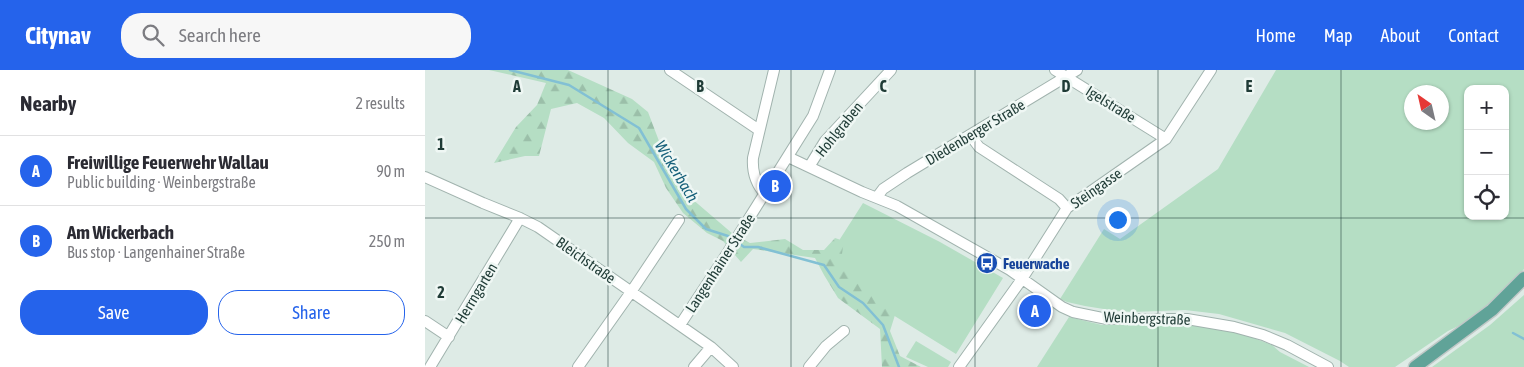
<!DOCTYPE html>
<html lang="en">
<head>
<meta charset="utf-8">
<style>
	body { margin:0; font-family:"Asap Condensed",sans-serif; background:#f7f7f7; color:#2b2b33 }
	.controls { position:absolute; right:15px; top:15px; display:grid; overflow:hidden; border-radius:10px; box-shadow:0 1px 4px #0004 }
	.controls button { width:45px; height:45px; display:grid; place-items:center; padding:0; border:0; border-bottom:1px solid #e1e1e2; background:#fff; color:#2b2b33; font:25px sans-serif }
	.compass { position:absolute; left:979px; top:15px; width:45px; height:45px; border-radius:50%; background:#fff; box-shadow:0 1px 4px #0004; rotate:326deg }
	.you { position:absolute; left:692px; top:149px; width:18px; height:18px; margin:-12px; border:4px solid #fff; border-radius:50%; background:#1a73e8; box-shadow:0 0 0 8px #1a73e833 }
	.badge { display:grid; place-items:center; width:32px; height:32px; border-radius:50%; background:#2563eb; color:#fff; font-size:16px; font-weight:700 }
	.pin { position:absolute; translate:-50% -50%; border:2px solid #fff; box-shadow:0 1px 5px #0006 }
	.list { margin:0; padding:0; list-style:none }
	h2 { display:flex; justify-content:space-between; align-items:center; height:65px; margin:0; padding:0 20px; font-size:21px }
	h2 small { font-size:16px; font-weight:400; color:#7c7c81 }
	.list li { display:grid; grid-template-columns:32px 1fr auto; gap:15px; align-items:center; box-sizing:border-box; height:70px; padding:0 20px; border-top:1px solid #e1e1e2 }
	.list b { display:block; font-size:19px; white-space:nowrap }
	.list p { margin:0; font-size:16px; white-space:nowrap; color:#7c7c81 }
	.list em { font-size:16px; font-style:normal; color:#7c7c81 }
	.actions { display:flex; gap:10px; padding:15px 20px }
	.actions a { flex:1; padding:11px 0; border:1px solid #2563eb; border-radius:20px; text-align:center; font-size:18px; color:#2563eb }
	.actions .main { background:#2563eb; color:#fff }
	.icon { flex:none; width:28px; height:28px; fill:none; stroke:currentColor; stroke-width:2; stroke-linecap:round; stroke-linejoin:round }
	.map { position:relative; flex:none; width:1099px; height:297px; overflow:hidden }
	header { display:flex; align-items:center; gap:30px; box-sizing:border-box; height:70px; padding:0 25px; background:#2563eb; color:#fff }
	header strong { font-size:24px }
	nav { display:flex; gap:28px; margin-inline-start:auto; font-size:18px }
	.search { width:350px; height:45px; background:#f7f7f7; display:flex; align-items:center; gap:12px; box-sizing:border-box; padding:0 18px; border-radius:20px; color:#7c7c81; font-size:19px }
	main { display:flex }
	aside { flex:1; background:#fff }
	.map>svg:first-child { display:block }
	.green { fill:#b5dec4; fill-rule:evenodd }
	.forest { fill:url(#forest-firs) }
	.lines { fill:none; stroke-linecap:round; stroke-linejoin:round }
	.stream { stroke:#82c0d4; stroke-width:2.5 }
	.minor-casing { stroke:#a1b3ae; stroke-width:12 }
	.major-casing { stroke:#c0c8c7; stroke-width:15 }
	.minor { stroke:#fff; stroke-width:10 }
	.major { stroke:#60a398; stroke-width:12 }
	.grid { fill:none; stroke:#1f3b36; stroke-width:1; stroke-opacity:0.55 }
	.labels { text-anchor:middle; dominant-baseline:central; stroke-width:5; stroke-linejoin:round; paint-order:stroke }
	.street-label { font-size:15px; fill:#1f3b36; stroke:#eff7f4 }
	.transit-label { font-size:15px; font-weight:bold; fill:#164399; stroke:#eff7f4; text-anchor:start }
	.water-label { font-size:16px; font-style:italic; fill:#16607a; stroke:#eff7f4 }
	.grid-label { font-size:16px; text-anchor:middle; font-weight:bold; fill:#1f3b36; stroke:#eff7f4; stroke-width:5; stroke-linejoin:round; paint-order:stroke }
</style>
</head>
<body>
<header>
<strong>Citynav</strong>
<div class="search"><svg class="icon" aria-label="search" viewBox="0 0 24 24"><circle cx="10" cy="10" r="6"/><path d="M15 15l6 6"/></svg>Search here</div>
<nav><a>Home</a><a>Map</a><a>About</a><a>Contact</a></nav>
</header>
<main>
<aside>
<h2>Nearby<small>2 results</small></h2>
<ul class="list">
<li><span class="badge">A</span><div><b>Freiwillige Feuerwehr Wallau</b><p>Public building · Weinbergstraße</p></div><em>90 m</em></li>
<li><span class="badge">B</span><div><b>Am Wickerbach</b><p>Bus stop · Langenhainer Straße</p></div><em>250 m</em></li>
</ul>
<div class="actions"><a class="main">Save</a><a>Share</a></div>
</aside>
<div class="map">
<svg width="1099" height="297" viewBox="0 0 1099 297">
	<defs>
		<pattern id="forest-firs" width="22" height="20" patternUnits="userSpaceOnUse" patternTransform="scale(1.25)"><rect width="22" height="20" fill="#b5dec4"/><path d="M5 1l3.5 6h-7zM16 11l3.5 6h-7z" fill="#9bbfa9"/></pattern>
	</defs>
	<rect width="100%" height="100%" fill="#deebe6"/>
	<!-- green -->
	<path class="green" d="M851 0H1099V199L1074 229 1042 252 1023 261 970 297H924L915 291 860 263 794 244 760 240 707 242 685 240 660 236 642 232 635 229 679 159 695 169 793 99ZM1043 19H1080V146H1043ZM986 22H1016V52H986Z
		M438 133 515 172 578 208 531 284 447 232 410 196 415 169Z
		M1099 225V297H1007L1065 255Z
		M644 247 677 255 701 253 784 256 810 261 847 275 855 282 884 297H612Z
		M491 271 526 292 523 297H503L481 287Z"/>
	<!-- forest -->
	<path class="forest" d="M64 0H143L207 29 223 42 234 71 256 106 266 128 308 164 325 173 360 169 378 180H399L410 168 419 171 416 190 441 221 470 245 465 261 475 286 496 297H457L455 259 413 228 399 205 390 188 328 179 316 192 298 171 282 163 258 143 241 118 229 92 203 73 179 48 152 33 126 39 114 86H100L69 93 91 57 112 35 121 13Z"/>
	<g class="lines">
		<!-- stream -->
		<path class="stream" d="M85 0 144 15 214 58 261 139 281 159 303 166 307 169
			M312 172 319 177H333L399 195 414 217 438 233 458 255 474 297
			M1088 263 1099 269"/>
		<!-- minor casing -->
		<g class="minor-casing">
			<path id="minor" d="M245 0 334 60
				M630 0 741 69
				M545 65 554 77 634 129 642 138
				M363 87 437 122 472 136 585 200 637 237 648 242 682 249H762L809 257 838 265 862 275 903 297
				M384 97 400 71 466 0
				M0 107 58 133 95 148 113 157 286 277 308 297
				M340 124C330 113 327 102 328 88L349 0
				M452 127 458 119 482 103 652 0
				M0 251 24 267
				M255 255 303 182 388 46 405 0
				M5 297 95 148
				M153 297 206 222 254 150
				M269 297 286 277
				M384 297 401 276 419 261
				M534 297 597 209 642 138 741 69 786 0"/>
		</g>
		<!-- major casing -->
		<g class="major-casing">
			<path id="major" d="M990 297 1067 240 1099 208"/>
		</g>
		<!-- minor -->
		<use href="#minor" class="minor"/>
		<!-- major -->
		<use href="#major" class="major"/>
	</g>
	<!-- grid -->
	<path class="grid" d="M183 0V297M366 0V297M550 0V297M733 0V297M916 0V297M0 148H1099"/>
	<!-- icons -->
	<defs>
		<g id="bus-disc" transform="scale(1.125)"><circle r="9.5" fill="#1a4fb4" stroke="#eff7f4"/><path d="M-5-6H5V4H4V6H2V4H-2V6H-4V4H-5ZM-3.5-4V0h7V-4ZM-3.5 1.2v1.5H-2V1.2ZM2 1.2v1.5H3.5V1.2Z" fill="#fff"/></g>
	</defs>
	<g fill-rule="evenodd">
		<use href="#bus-disc" x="562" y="193"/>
	</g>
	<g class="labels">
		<!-- street labels -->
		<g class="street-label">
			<text transform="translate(686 34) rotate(32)">Igelstraße</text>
			<text transform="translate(414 59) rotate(-51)">Hohlgraben</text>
			<text transform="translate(550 62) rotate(-31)">Diedenberger Straße</text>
			<text transform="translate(671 118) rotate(-35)">Steingasse</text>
			<text transform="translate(161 190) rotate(35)">Bleichstraße</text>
			<text transform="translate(295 193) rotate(-57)">Langenhainer Straße</text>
			<text transform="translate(51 223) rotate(-59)">Herrngarten</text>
			<text transform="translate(722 248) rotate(2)">Weinbergstraße</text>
		</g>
		<!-- transit labels -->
		<g class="transit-label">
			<text x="578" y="193">Feuerwache</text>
		</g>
		<!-- water labels -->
		<g class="water-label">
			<text transform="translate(252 101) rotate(59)">Wickerbach</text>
		</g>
	</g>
	<g class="grid-label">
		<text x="92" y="22">A</text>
		<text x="275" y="22">B</text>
		<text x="458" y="22">C</text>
		<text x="641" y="22">D</text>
		<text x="824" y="22">E</text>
		<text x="16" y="80">1</text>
		<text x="16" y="228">2</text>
	</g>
</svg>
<div class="controls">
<button>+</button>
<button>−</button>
<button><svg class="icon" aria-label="locate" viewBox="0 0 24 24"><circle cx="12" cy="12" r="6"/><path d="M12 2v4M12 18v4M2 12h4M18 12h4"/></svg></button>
</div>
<svg class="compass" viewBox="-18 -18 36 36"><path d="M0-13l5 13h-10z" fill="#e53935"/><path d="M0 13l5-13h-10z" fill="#7c7c81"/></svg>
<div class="you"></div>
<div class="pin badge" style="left:610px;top:241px">A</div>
<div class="pin badge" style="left:350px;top:116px">B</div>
</div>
</main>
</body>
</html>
